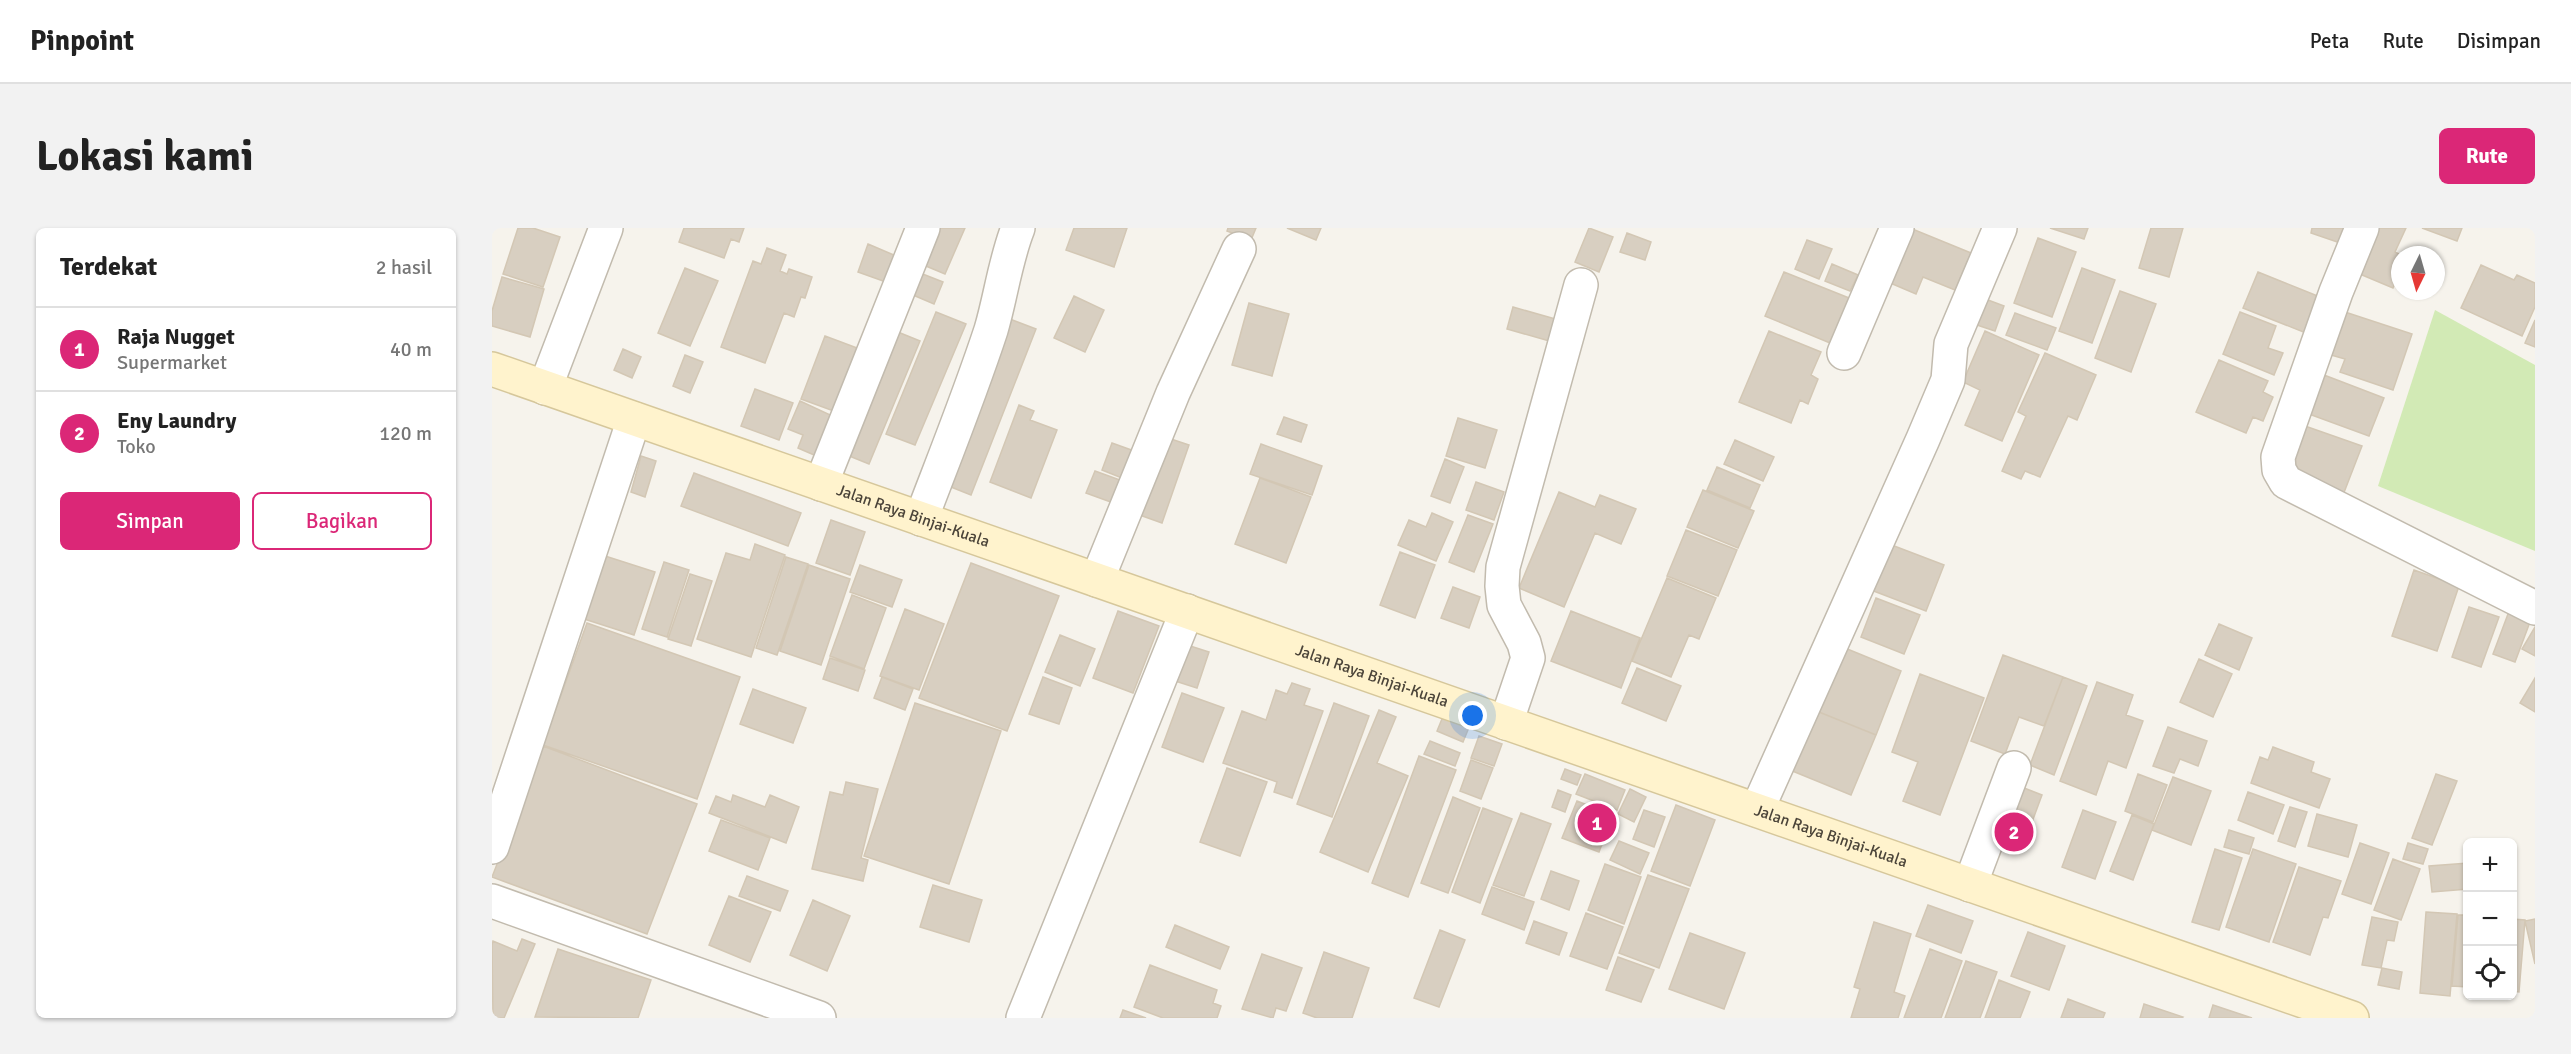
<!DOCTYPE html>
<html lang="id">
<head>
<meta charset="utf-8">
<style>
	body { margin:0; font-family:Signika,sans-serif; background:#f2f2f2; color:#222 }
	.controls { position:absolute; right:18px; bottom:18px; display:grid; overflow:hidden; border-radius:9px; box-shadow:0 2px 4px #0004 }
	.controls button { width:54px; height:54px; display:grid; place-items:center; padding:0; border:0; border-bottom:2px solid #e0e0e0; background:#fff; color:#222; font:30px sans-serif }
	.compass { position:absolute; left:1899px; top:18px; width:54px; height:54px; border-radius:50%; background:#fff; box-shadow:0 2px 4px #0004; rotate:185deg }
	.you { position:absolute; left:981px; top:488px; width:21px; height:21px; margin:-15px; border:4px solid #fff; border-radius:50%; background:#1a73e8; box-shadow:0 0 0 9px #1a73e833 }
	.badge { display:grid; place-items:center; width:39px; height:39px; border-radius:50%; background:#db2777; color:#fff; font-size:20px; font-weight:700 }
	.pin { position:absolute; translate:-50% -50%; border:3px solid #fff; box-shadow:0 2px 6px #0006 }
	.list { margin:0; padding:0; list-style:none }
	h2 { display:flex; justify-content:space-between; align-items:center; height:78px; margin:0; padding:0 24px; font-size:26px }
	h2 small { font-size:20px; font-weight:400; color:#767676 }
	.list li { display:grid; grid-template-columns:39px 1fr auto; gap:18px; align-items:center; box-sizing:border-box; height:84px; padding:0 24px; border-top:2px solid #e0e0e0 }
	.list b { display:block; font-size:22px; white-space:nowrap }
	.list p { margin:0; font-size:20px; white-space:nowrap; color:#767676 }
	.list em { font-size:20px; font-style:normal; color:#767676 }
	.actions { display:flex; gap:12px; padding:18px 24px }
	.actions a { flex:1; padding:14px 0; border:2px solid #db2777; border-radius:9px; text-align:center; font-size:21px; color:#db2777 }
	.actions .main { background:#db2777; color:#fff }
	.icon { flex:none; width:33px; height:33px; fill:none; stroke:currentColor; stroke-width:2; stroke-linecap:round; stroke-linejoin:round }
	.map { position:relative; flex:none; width:2043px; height:790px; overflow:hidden; border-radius:9px }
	header { display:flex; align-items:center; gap:36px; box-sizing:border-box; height:84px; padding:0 30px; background:#fff; border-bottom:2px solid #e0e0e0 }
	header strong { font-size:28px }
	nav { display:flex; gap:33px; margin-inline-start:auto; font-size:21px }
	.intro { display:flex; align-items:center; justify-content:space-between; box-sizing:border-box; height:144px; padding:0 36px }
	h1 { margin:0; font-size:42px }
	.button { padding:15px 27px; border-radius:9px; background:#db2777; color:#fff; font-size:21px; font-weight:700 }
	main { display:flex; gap:36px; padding:0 36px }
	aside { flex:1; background:#fff; border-radius:9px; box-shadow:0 2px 4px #0004 }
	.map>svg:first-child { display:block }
	.green { fill:#d2eab5 }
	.building { fill:#d8cfc1; stroke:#d3c7b4; stroke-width:1.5 }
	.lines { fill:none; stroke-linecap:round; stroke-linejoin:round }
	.minor-casing { stroke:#c2bbae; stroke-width:36 }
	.secondary-casing { stroke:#d6c79b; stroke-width:36 }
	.minor { stroke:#fff; stroke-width:33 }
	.secondary { stroke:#fff3cd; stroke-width:33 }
	.labels { text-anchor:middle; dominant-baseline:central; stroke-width:4.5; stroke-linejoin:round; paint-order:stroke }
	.street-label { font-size:16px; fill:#4b4439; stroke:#fff }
</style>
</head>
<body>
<header>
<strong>Pinpoint</strong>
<nav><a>Peta</a><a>Rute</a><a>Disimpan</a></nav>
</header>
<div class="intro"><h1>Lokasi kami</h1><a class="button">Rute</a></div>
<main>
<aside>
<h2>Terdekat<small>2 hasil</small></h2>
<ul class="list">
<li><span class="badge">1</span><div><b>Raja Nugget</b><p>Supermarket</p></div><em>40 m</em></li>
<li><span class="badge">2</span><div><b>Eny Laundry</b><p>Toko</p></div><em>120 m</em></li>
</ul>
<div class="actions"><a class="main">Simpan</a><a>Bagikan</a></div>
</aside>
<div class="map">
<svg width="2043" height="790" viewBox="0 0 2043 790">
	<rect width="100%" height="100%" fill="#f6f3ec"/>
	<!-- green -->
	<path class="green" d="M1943 82 2043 137V323L1886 258Z"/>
	<!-- building -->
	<path class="building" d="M26 0H41L68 9 51 59 11 46Z
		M192 0H252L247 14 239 11 232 30 187 14Z
		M435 0H473L453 46 434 38 436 34 423 29Z
		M582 0H635L622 39 574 22Z
		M736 0H764L759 12 735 3Z
		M795 0H829L824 12Z
		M1097 0 1121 9 1107 44 1083 34Z
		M1418 0 1479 25 1463 62 1431 49 1424 66 1396 54Z
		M1558 0H1596L1592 11Z
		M1659 0H1691L1677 49 1647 40Z
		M1820 0H1867L1860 19 1819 5Z
		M1874 0H1914L1903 24 1909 27 1908 44 1901 60 1856 41Z
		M1930 0H1970L1965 13Z
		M1135 5 1159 14 1153 32 1128 24Z
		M1546 10 1584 24 1560 89 1522 75Z
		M1315 12 1340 21 1327 51 1303 41Z
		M376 16 404 28 394 54 366 44Z
		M275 20 294 27 288 43 295 46 297 41 320 49 313 70 309 69 302 89 292 85 273 135 229 119 261 33 269 36Z
		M1340 36 1366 47 1358 63 1333 53Z
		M1989 37 2022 52 2025 47 2043 55V79L2030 108 1969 80Z
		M193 40 226 53 198 118 166 105Z
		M1590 40 1623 52 1600 115 1567 103Z
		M423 43 451 54 442 76 414 64Z
		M1292 44 1357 70 1338 115 1273 88Z
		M1766 44 1828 69 1814 105 1751 80Z
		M10 49 52 61 38 109 0 98V83Z
		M1628 63 1664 76 1639 144 1603 130Z
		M582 68 612 82 593 124 562 110Z
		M1488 69 1512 78 1503 103 1479 95Z
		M757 75 797 86 780 148 740 137Z
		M1021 79 1067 92 1061 114 1015 101Z
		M444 84 474 96 423 217 394 206Z
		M1748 84 1784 98 1776 120 1791 125 1782 147 1731 126Z
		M1853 84 1920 106 1901 162 1848 144 1853 131 1839 127Z
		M1523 85 1564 100 1555 122 1514 107Z
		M515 90 544 101 479 267 449 255Z
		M2043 92V119L2033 115Z
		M396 100 428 113 377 236 345 223Z
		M1277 103 1329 124 1319 147 1326 151 1316 176 1308 172 1299 195 1247 174Z
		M1493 103 1547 127 1510 213 1473 197 1488 162 1471 154Z
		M333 108 373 123 350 186 309 171Z
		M131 121 149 129 140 150 122 142Z
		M1553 125 1604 147 1585 192 1576 188 1548 249 1533 243 1529 251 1510 243 1534 188 1526 184Z
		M193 127 211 134 198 165 181 158Z
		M1727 132 1776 153 1771 164 1781 169 1771 193 1761 189 1754 205 1704 184Z
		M1832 147 1892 170 1877 208 1817 186Z
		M263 161 301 175 287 212 249 198Z
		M308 173 347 191 329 230 306 220 311 207 296 201Z
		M527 177 542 183 538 192 565 202 539 270 498 254Z
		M792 189 815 197 809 214 785 206Z
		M966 190 1005 202 993 240 954 228Z
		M1813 198 1870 218 1851 267 1795 246Z
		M670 208 697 217 670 295 642 285Z
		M1243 212 1282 229 1271 253 1232 236Z
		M620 215 645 224 635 252 610 242Z
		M769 216 830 238 820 267 758 246Z
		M149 228 164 233 153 269 139 264Z
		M953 231 972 239 958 275 939 268Z
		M1225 239 1268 257 1258 280 1215 262Z
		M603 243 636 255 627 277 594 265Z
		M202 245 309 285 296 318 189 278Z
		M768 250 819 269 794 335 743 316Z
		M984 254 1012 264 1002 292 974 282Z
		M1211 262 1262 283 1246 320 1195 299Z
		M1067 264 1103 279 1108 267 1144 281 1129 316 1103 305 1072 379 1027 360Z
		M940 285 961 294 944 333 906 317 917 292 934 299Z
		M976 287 1001 296 982 344 957 334Z
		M339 292 373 304 358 347 324 335Z
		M1194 302 1245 322 1226 368 1175 348Z
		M263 316 293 327 259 429 205 411 234 325 258 332Z
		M1397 316 1452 337 1434 383 1379 362Z
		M908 324 943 337 923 390 888 377Z
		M110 327 163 344 142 407 89 390Z
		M294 329 316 336 285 427 264 420Z
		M172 334 197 342 175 409 150 401Z
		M479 335 567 368 515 503 427 470Z
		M317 337 358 351 329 437 288 423Z
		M368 337 410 352 400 379 358 364Z
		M1922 342 1967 358 1945 423 1900 408Z
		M198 346 220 353 199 418 176 411Z
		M1175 350 1224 370 1207 411 1197 407 1179 449 1140 433Z
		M961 359 988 369 977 400 949 390Z
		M360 367 394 380 372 441 338 428Z
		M1384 370 1428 387 1412 426 1369 409Z
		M2019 378 2041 386 2023 434 2001 426Z
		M1977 379 2007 389 1989 439 1960 429Z
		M413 381 452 396 427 462 388 448Z
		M626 383 667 398 641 465 601 450Z
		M1079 383 1148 410 1129 460 1059 433Z
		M95 395 248 449 205 571 51 517Z
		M1727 396 1760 410 1747 442 1713 427Z
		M2043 399V428L2030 421Z
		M568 407 603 421 588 458 553 444Z
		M692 416 717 424 705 460 680 452Z
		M1348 418 1409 443 1384 507 1322 482Z
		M1511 427 1571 449 1552 498 1527 489 1513 526 1479 513Z
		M338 430 373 442 366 463 331 451Z
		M1707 431 1740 446 1721 489 1688 474Z
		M1145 440 1189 458 1174 493 1130 475Z
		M1428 446 1492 470 1448 587 1411 573 1426 534 1400 524Z
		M390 449 421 461 413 482 382 470Z
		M551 449 580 460 567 496 537 486Z
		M1571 449 1595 458 1562 547 1538 537Z
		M2043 450V484L2028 475Z
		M1605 454 1641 467 1634 487 1651 493 1634 540 1616 533 1604 567 1568 553Z
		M800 455 818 461 812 477 831 483 800 570 782 564 785 554 731 535 750 483 774 492 784 462 795 466Z
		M261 461 314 480 301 515 248 496Z
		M690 465 732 480 711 534 670 519Z
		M423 475 509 503 457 656 372 628Z
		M842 475 877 488 840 589 805 576Z
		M887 482 904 489 885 535 916 548 876 644 828 624Z
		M1322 482 1384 507 1359 567 1298 542Z
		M952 486 978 497 971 514 945 503Z
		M1676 499 1715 513 1706 538 1688 531 1682 545 1661 538Z
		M987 508 1010 516 1002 538 979 530Z
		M938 513 968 525 963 538 932 526Z
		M51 518 205 576 155 706 0 649Z
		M1781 519 1822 534 1819 544 1838 551 1827 580 1759 555 1768 529 1776 532Z
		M927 528 964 542 916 669 880 655Z
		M979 532 1001 540 989 571 968 563Z
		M735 540 775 554 748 628 708 614Z
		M1073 541 1089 547 1085 557 1069 551Z
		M1093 546 1133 562 1125 582 1084 566Z
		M1646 546 1675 557 1661 594 1633 583Z
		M1944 546 1965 553 1940 617 1920 610Z
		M1681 549 1719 563 1699 617 1660 602Z
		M354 554 386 561 369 630 376 632 371 653 320 641 338 564 351 567Z
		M1527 558 1550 567 1530 621 1506 612Z
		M1138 561 1154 569 1142 594 1126 586Z
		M1066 562 1079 567 1073 584 1060 579Z
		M1756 564 1792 577 1781 606 1746 592Z
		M241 567 273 579 278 567 307 579 294 615 217 585 224 568 239 574Z
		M961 569 988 580 956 665 929 655Z
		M1085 573 1121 587 1107 624 1070 610Z
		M1184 577 1223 592 1198 658 1159 643Z
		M1798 579 1815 584 1803 619 1786 613Z
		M991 580 1020 591 988 675 960 664Z
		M1152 582 1173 589 1162 619 1141 611Z
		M1591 582 1624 594 1603 651 1570 639Z
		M1029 585 1059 596 1032 668 1001 657Z
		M1825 586 1865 597 1856 629 1816 618Z
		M1640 587 1662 596 1641 652 1618 643Z
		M229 592 278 610 266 642 217 623Z
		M1737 602 1762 610 1757 626 1732 619Z
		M1127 613 1157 625 1148 646 1118 632Z
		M1868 615 1897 625 1879 676 1850 666Z
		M1916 615 1936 621 1931 636 1911 631Z
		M1723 621 1750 630 1727 702 1700 694Z
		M1761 621 1804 636 1777 714 1734 699Z
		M1901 631 1928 641 1909 692 1882 682Z
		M1976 635V661L1940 664 1937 638Z
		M1113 636 1149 649 1132 696 1096 682Z
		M1807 639 1849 653 1836 690 1831 689 1818 727 1781 714Z
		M1059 643 1087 653 1077 682 1049 671Z
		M1156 647 1197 661 1167 740 1127 725Z
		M255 648 296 663 288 683 247 668Z
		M441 657 490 672 477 714 428 699Z
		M1000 659 1042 674 1032 702 990 686Z
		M237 668 279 684 258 734 217 717Z
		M321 672 358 688 335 743 298 727Z
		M1436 677 1481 693 1469 725 1424 708Z
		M1934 684 1965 686 1958 768 1928 765Z
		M1094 685 1131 699 1115 741 1078 728Z
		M1966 687H1976V759L1960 758Z
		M1880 689 1906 694 1902 713 1895 712 1889 740 1870 737Z
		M2020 691 2033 692 2027 764 2020 763Z
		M2043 691V736L2033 693Z
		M1042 693 1075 705 1067 727 1034 715Z
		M1382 694 1419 706 1402 764 1413 768 1406 790H1359L1368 761 1362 759Z
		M683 697 737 719 728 741 674 719Z
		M948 702 973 712 947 779 922 770Z
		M1536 704 1573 718 1557 762 1519 748Z
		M1198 705 1253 725 1232 781 1177 761Z
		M30 711 43 716 12 790H1L0 717 1 713 25 723Z
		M66 721 159 752 146 790 43 789Z
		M1438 721 1470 733 1449 790H1412Z
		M832 724 877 740 860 790H825L811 785Z
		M770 726 810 740 794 783 784 780 781 790 750 781Z
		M1126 729 1162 742 1149 774 1114 762Z
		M1474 733 1505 744 1488 790H1453Z
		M658 737 725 762 721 775 729 778 725 790H671L642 779Z
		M1890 740 1910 744 1907 761 1886 757Z
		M1507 752 1538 764 1528 790H1493Z
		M1576 771 1613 785 1611 790H1569Z
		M1652 776 1691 789 1690 790H1648Z
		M1721 777 1760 790H1717Z
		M631 782 654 790H628Z"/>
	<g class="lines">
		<!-- minor casing -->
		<g class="minor-casing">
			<path id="minor" d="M1870 0 1844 64 1786 229 1787 242 1794 254 2043 380
				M1352 125 1405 0
				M53 160 114 0
				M329 256 431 0
				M429 291C453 228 478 166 499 102 509 68 513 33 526 0
				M605 352 681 165 747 21
				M1014 495 1036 430 1032 415 1012 377 1010 358 1011 339 1089 57
				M1265 582 1431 211 1456 152 1459 116 1508 0
				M0 619 142 191
				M1478 657 1522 540
				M0 673 327 790
				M531 790 695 383"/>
		</g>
		<!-- secondary casing -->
		<g class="secondary-casing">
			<g id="secondary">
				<path id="s1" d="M0 141 1860 790"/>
			</g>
		</g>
		<!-- minor -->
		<use href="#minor" class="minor"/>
		<!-- secondary -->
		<use href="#secondary" class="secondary"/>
	</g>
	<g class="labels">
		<!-- street labels -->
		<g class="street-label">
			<text stroke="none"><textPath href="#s1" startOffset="446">Jalan Raya Binjai-Kuala</textPath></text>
			<text stroke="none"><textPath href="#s1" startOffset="932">Jalan Raya Binjai-Kuala</textPath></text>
			<text stroke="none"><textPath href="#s1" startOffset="1418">Jalan Raya Binjai-Kuala</textPath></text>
		</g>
	</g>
</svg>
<div class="controls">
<button>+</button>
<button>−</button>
<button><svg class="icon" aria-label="locate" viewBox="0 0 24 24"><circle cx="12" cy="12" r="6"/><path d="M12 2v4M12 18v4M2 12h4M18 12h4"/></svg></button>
</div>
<svg class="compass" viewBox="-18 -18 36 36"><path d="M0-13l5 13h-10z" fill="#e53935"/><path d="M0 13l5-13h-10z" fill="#767676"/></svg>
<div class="you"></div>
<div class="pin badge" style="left:1105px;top:595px">1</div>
<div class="pin badge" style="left:1522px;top:604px">2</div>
</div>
</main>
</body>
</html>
